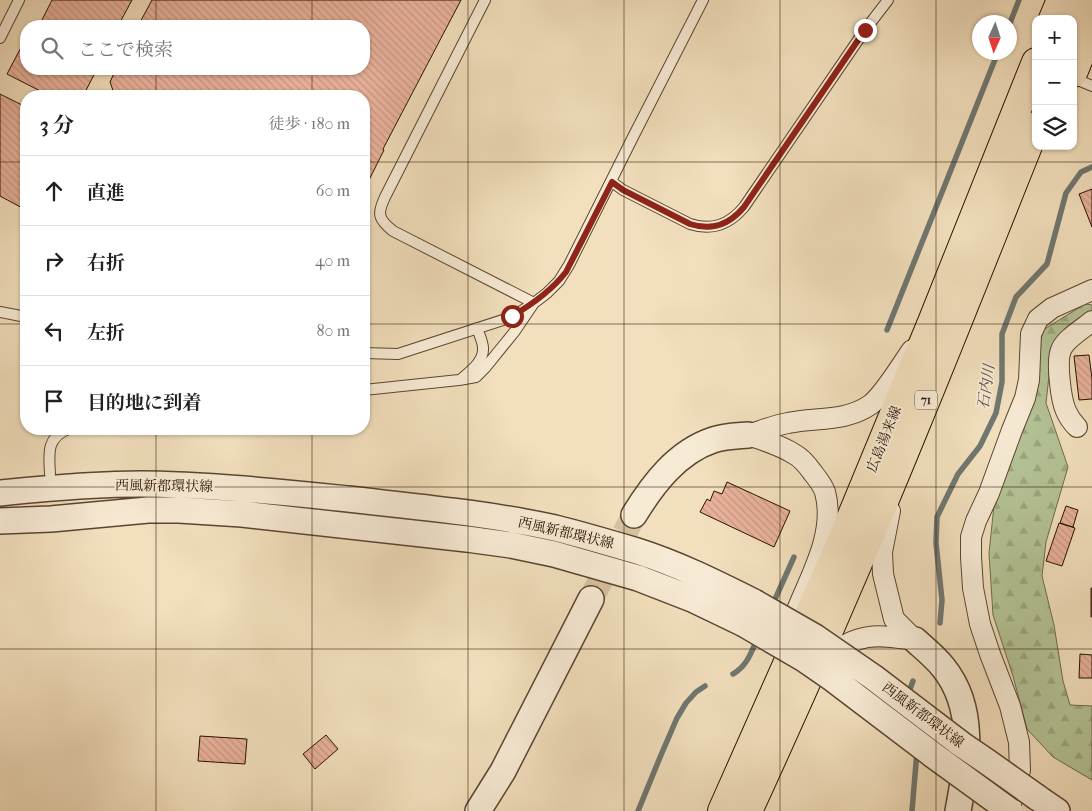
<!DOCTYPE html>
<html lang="ja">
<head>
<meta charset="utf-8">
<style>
	body { margin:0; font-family:"IM FELL French Canon","Noto Serif JP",serif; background:#f6f6f6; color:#202124 }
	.controls { position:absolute; right:15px; top:15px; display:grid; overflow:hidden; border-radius:10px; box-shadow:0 1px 4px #0004 }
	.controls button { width:45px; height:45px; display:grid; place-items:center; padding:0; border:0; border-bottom:1px solid #e0e0e0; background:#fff; color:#202124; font:25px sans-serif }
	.compass { position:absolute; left:972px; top:15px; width:45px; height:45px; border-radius:50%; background:#fff; box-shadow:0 1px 4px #0004; rotate:183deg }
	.stop { position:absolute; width:15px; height:15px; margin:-11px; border:4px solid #8f2418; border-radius:50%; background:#fff }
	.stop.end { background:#8f2418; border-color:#fff; box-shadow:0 1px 5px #0008 }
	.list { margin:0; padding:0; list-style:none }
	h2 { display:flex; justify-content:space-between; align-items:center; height:65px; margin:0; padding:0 20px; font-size:21px }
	h2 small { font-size:16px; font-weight:400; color:#757577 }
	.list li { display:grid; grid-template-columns:32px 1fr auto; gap:15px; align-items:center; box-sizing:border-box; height:70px; padding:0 20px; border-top:1px solid #e0e0e0 }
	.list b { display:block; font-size:19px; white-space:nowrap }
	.list em { font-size:16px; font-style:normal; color:#757577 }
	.icon { flex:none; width:28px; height:28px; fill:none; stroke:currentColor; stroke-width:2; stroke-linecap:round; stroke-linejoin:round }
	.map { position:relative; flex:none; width:1092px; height:811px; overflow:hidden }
	.search { position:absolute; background:#fff; box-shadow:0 1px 4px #0004; left:20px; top:20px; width:350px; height:55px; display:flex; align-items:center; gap:12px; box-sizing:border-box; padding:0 18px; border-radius:20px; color:#757577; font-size:19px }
	.panel { position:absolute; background:#fff; box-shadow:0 1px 4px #0004; left:20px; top:90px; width:350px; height:345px; border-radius:20px }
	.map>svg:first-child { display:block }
	.forest { fill:url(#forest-firs); stroke:#6e6a4c }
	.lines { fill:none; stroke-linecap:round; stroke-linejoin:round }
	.stream { stroke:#6f7771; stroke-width:5.5 }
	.building { fill:url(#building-back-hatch); stroke:#281201 }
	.tertiary-tunnel { stroke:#d4c0a1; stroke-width:25; stroke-dasharray:25 12; stroke-linecap:butt }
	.service-casing { stroke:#5a4530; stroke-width:12 }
	.minor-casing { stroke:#5a4530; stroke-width:22 }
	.tertiary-casing { stroke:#5a4530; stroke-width:28 }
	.primary-casing { stroke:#281201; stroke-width:30 }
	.service { stroke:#f7ead4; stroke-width:10 }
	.minor { stroke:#f7ead4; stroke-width:20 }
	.tertiary { stroke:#f7ead4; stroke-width:25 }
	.primary { stroke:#f2dfbd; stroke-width:28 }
	.tertiary-bridge-casing { stroke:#5a4530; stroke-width:28; stroke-linecap:butt }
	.tertiary-bridge { stroke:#f7ead4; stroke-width:25 }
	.route { stroke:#8f2418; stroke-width:6 }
	.grid { fill:none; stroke:#281201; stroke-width:1; stroke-opacity:0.55 }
	.labels { text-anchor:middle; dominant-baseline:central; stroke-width:4; stroke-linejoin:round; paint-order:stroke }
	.shield { fill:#f7ead4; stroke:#665340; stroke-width:1 }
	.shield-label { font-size:12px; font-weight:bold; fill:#281201 }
	.street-label { font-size:14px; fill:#281201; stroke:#f7ead4 }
	.water-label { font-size:15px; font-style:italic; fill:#524d42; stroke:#f7ead4 }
</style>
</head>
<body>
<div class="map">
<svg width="1092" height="811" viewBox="0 0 1092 811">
	<defs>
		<pattern id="forest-firs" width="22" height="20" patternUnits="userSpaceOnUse" patternTransform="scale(1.25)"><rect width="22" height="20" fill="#b4c396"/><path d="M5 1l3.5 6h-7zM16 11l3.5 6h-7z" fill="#9ba680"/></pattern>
		<pattern id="building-back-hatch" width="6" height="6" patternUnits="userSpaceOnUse" patternTransform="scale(1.25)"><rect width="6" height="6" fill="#e9b29c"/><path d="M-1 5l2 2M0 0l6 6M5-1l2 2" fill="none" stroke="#c89885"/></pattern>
	</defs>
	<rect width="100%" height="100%" fill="#f2dfbd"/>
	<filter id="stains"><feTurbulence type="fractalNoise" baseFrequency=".004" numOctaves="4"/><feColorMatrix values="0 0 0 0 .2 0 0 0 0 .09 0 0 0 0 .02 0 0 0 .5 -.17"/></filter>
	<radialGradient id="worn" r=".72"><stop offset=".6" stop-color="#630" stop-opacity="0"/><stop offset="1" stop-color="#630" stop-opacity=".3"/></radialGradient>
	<!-- forest -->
	<path class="forest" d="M1085 304 1092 305V311L1062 337 1051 358 1046 403 1068 467 1046 542 1042 576 1054 625 1063 681 1070 705 1092 706V780L1053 757 1027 729 1013 676 993 615 989 553 995 496 1020 438 1043 330Z"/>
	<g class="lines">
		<!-- stream -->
		<path class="stream" d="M1010 23 1019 0
			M887 330 998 52
			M772 606 794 557
			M940 623 942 600 936 543 937 517 958 474 980 446 996 413 1002 382V334L1016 297 1047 264 1066 193 1081 172 1092 167
			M733 674C747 666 751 653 757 639
			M911 695 910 689 913 681
			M638 811 661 755 677 718 686 703 696 692 705 686
			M912 811 917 751"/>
	</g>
	<!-- building -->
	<path class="building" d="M52 0H132L118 26H39Z
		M152 0H461L383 149 384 150 364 190V96H115L110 82 116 69H364V26H138Z
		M26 38V69H97L83 96H50L7 74Z
		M0 94 26 107V210L0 196Z
		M1092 189V227L1079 194Z
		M1089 355 1092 379V399L1079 400 1074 356Z
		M727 482 790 511 774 547 700 512 707 499 710 501 714 491 722 494Z
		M1066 506 1078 510 1073 527 1060 523Z
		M1059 523 1075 528 1062 566 1046 561Z
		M1091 588H1092V617H1091Z
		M1080 654 1092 655V678H1079Z
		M326 735 338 749 315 769 303 754Z
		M200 736 247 739 245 764 198 761Z"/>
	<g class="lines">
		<!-- tertiary-tunnel -->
		<path class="tertiary-tunnel" d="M591 599 634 515"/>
		<!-- service casing -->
		<g class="service-casing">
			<path id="service" d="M0 38 19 0
				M1073 78 1092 86
				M612 182 623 190 690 224C712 231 729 225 744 207L865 30 888 0
				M0 312 26 317
				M364 353 398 354 512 317 534 303 547 293 559 281 569 265 633 137 703 0
				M460 380C469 372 484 362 483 348 483 342 479 334 477 328
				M364 390 459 380 476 377 485 368 515 331 534 303 393 231C378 219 377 214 385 197L485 0
				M50 474C49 454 46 438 68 429"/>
		</g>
		<!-- minor casing -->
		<g class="minor-casing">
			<path id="minor" d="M1077 427C1072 422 1069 418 1066 411 1061 400 1056 362 1061 350 1065 339 1083 329 1092 321
				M748 435C763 440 780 445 794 454 802 458 808 466 813 473 817 478 823 486 825 492 836 532 812 573 797 610
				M748 435C761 431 775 425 788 423 816 417 845 422 870 405 883 396 902 364 912 350
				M890 511 882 552 883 574 894 619 915 640
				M824 660C856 632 876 634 915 640
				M1008 811 1015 792 1020 770 1019 742 1010 706 990 654 980 624 973 588 971 557V537L976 521 989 493 1012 430 1025 398 1029 380 1031 334 1038 319 1052 308 1092 290"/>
		</g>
		<!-- tertiary casing -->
		<g class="tertiary-casing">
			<path id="tertiary" d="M0 493C59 487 118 482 178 485 235 487 291 493 348 499 417 507 487 513 555 528 583 535 610 543 637 551 678 564 716 583 754 602
				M634 515C653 484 677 452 713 440 725 436 736 436 748 435
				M0 521 51 519 148 510H179L242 514 467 539 511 545 554 554 638 578 692 599 744 624
				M915 640C925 649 935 657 943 667 977 709 967 762 958 811
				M1038 798 1057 811
				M478 811 503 771 591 599"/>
		</g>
		<!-- primary casing -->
		<g class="primary-casing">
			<path id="primary" d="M1053 19 1061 0
				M1073 33 1086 0
				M1073 73 1092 26
				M722 811 836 554 932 322 1036 62
				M748 811C807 683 863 554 916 424 957 325 996 225 1036 126"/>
		</g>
		<!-- service -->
		<use href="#service" class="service"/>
		<!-- minor -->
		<use href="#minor" class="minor"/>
		<!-- tertiary -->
		<use href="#tertiary" class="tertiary"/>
		<!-- primary -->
		<use href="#primary" class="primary"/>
		<!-- tertiary-bridge casing -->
		<g class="tertiary-bridge-casing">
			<path id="tertiary-bridge" d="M754 602 815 637 873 677 961 744 986 761 1038 798
				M744 624 804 659 833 679 933 755 1010 811"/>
		</g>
		<!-- tertiary-bridge -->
		<use href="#tertiary-bridge" class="tertiary-bridge"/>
	</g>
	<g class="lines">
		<!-- route -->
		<path class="route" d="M512 316C533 304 551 291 566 272L612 182 623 190 690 224C712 231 729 225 744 207L865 30"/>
	</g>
	<!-- grid -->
	<path class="grid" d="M156 0V26M312 0V26M468 0V811M624 0V811M780 0V811M936 0V811M156 69V96M312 69V96M0 162H26M364 162H1092M0 324H26M364 324H1092M156 429V811M312 429V811M0 487H1092M0 649H1092"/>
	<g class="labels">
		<!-- shield labels -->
		<rect class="shield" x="915" y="390.5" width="22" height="19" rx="4"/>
		<g class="shield-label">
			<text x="926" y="400">71</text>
		</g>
		<!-- street labels -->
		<g class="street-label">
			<text transform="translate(884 439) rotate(-68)">広島湯来線</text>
			<text transform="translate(164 486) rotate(1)">西風新都環状線</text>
			<text transform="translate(566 533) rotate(13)">西風新都環状線</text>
			<text transform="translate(923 715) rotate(37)">西風新都環状線</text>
		</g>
		<!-- water labels -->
		<g class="water-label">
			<text transform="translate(986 387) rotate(-82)">石内川</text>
		</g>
	</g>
	<rect width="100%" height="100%" filter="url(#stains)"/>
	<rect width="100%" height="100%" fill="url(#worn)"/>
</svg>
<div class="controls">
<button>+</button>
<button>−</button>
<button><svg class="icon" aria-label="layers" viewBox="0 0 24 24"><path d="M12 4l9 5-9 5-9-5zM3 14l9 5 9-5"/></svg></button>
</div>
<svg class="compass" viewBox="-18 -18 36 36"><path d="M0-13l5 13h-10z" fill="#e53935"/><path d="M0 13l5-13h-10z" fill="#757577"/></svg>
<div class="stop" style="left:512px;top:316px"></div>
<div class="stop end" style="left:865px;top:30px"></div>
<div class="search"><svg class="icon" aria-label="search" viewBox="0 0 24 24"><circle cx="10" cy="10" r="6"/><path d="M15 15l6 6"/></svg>ここで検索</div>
<section class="panel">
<h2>3 分<small>徒歩 · 180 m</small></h2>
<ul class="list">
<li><svg class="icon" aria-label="ahead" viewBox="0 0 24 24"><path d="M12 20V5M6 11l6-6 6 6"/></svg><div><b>直進</b></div><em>60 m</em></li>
<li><svg class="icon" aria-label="right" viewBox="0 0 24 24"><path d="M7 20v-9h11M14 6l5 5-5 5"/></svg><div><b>右折</b></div><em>40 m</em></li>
<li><svg class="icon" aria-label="left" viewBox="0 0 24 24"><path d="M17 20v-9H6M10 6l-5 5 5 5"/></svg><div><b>左折</b></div><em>80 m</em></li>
<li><svg class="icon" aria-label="arrive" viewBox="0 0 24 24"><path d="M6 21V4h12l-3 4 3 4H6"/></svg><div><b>目的地に到着</b></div></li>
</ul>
</section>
</div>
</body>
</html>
